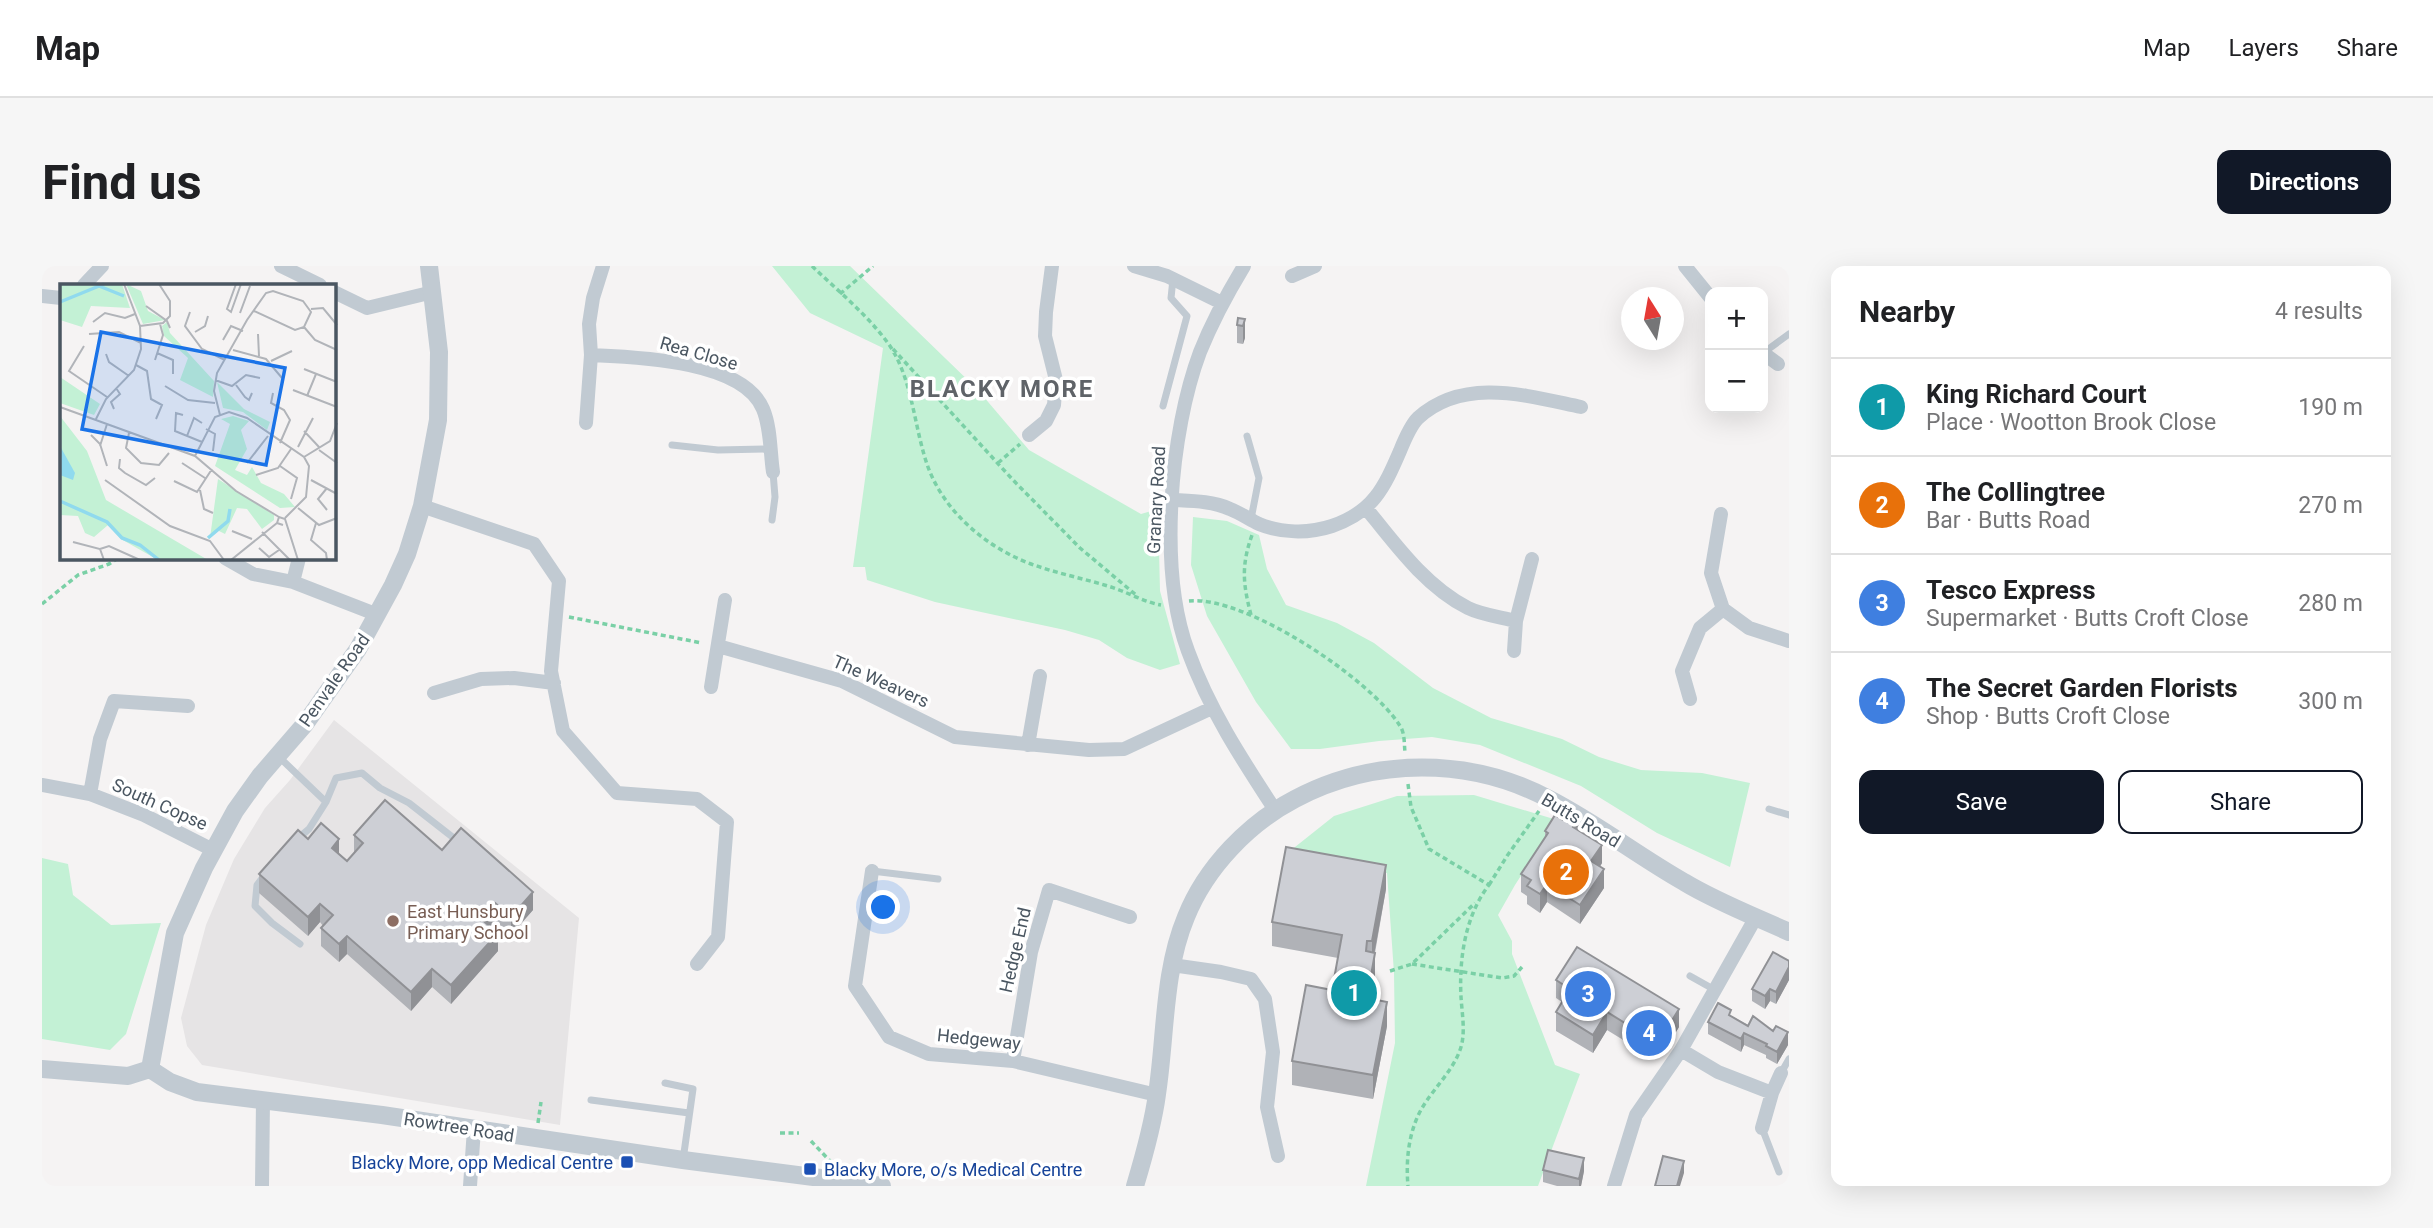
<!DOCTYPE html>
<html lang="en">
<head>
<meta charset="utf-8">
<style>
	body { margin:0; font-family:Roboto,sans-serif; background:#f6f6f6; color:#202124 }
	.controls { position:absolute; right:21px; top:21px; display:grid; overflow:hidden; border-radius:14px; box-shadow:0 7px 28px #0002 }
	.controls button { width:63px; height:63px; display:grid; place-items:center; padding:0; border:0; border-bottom:2px solid #e0e0e0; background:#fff; color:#202124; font:35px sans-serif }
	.compass { position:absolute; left:1579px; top:21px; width:63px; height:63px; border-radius:50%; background:#fff; box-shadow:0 7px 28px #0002; rotate:349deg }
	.you { position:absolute; left:842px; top:642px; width:24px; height:24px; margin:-18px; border:5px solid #fff; border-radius:50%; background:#1a73e8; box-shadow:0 0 0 10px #1a73e833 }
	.badge { display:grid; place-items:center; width:46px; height:46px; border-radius:50%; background:#111827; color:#fff; font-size:23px; font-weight:700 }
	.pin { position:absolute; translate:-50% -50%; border:4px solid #fff; box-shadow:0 2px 7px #0006 }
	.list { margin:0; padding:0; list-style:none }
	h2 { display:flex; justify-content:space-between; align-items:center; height:91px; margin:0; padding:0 28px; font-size:30px }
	h2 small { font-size:23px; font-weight:400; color:#757577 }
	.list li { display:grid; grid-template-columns:46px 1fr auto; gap:21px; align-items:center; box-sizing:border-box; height:98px; padding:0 28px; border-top:2px solid #e0e0e0 }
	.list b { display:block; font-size:26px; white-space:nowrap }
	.list p { margin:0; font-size:23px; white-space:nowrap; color:#757577 }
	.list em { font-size:23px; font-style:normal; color:#757577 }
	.actions { display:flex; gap:14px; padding:21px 28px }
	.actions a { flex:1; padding:16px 0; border:2px solid #111827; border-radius:14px; text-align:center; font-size:24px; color:#111827 }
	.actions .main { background:#111827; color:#fff }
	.map { position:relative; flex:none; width:1747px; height:920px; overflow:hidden; border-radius:14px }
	header { display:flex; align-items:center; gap:42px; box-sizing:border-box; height:98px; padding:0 35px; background:#fff; border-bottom:2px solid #e0e0e0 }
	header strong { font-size:33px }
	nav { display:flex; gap:38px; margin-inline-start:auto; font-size:24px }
	.intro { display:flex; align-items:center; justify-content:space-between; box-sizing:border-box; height:168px; padding:0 42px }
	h1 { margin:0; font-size:49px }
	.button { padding:18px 32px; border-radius:14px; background:#111827; color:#fff; font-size:24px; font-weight:700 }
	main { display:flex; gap:42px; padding:0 42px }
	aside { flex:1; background:#fff; border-radius:14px; box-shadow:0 7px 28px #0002 }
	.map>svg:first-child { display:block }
	.education { fill:#e6e4e5 }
	.green { fill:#c3f1d5 }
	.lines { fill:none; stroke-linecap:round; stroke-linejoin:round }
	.path { stroke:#7ad0a6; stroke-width:3.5; stroke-dasharray:5 3.5; stroke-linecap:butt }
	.service { stroke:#c1cad2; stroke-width:7 }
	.minor { stroke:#c1cad2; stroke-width:14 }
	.tertiary { stroke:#c1cad2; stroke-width:18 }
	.wall { fill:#b0b2b7 }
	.shaded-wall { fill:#909195 }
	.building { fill:#cdcfd5; stroke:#909195; stroke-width:2 }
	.education-dot { fill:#8d6e63; stroke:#fff; stroke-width:2.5 }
	.transit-dot { fill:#1a4fb4; stroke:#fff; stroke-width:2.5 }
	.labels { text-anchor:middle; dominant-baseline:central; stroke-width:7; stroke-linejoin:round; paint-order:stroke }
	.street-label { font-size:18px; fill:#4a5661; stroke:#fff }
	.education-label { font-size:18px; fill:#785e54; stroke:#fff; text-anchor:start }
	.transit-label { font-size:18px; fill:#164399; stroke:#fff; text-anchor:end }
	.district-label { font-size:24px; font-weight:bold; letter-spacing:2px; fill:#5f6368; stroke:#fff }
	.inset-river { fill:none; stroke:#90daee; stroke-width:3.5 }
	.inset-road { fill:none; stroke:#b1b4b9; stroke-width:2 }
	.view { fill:#1a73e8; fill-opacity:0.15; stroke:#1a73e8; stroke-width:3.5 }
	.inset-edge { fill:none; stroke:#4a5661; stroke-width:3.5 }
</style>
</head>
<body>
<header>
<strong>Map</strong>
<nav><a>Map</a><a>Layers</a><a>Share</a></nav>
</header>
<div class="intro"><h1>Find us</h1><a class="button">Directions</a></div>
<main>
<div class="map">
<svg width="1747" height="920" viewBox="0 0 1747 920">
	<rect width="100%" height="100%" fill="#f5f3f3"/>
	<!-- education -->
	<path class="education" d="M292 454 537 652 518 859 160 799 145 780 139 752 164 659 192 593 223 542 248 514Z"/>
	<!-- green -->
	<path class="green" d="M730 0H808L935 123 987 184 1099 248 1116 243 1118 325 1138 398 1118 404 1085 392 1057 374 1023 364 893 336 825 314 823 301H811L841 82 768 47Z
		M1151 251 1185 255 1217 269 1225 303 1244 339 1295 357 1332 377 1391 422 1449 452 1520 473 1557 491 1599 504 1660 507 1708 517 1688 601 1615 567 1539 520 1438 479 1390 471 1337 475 1278 483H1249L1214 436 1165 350 1149 299Z
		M1432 529 1515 554 1473 619 1456 649 1470 675V688L1513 799 1538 808 1496 920H1324L1353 777 1352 707 1345 607 1259 593 1248 585 1292 550 1355 530Z
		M0 592 26 598 31 629 69 659 119 657 84 768 68 784 0 773Z"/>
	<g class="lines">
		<!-- path -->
		<path class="path" d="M770 0C796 25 827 50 848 80 871 115 872 162 886 201 903 247 946 283 992 299 1017 308 1044 313 1069 321 1085 326 1102 336 1119 339
			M798 28 831 0
			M851 83 971 214 1038 282 1094 329
			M956 197 978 178
			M1147 335C1203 329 1329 413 1358 460 1363 467 1362 478 1363 486
			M0 338 36 309 67 298 76 292
			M1209 349C1201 318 1199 300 1210 269
			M527 351 660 377
			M1366 518 1369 541 1387 583 1447 619C1423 650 1417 693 1419 731 1420 748 1424 768 1418 784 1409 809 1385 828 1375 852 1366 873 1364 897 1366 920
			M1447 619 1465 590 1497 545
			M1370 698 1460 712 1472 710 1480 701
			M1348 705 1370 698 1433 637
			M496 857 499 836
			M738 867H757
			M769 875 789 896"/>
		<!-- service -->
		<path class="service" d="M1721 87 1747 68
			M1121 140 1145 50 1129 32 1131 13
			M1205 170 1217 212 1209 253
			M630 179 676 184 728 183
			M730 254 733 231 731 206
			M236 490 284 536 267 563 254 574
			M284 536 294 512 320 507 338 522 367 537 413 573
			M1727 543 1747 549
			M830 605 896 613
			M221 611 215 619 213 640 230 657 258 678
			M1648 710 1673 724
			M1739 807 1747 793
			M623 817 651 823 641 894
			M549 834 647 847
			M1720 862 1737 906"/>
		<!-- minor -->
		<path class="minor" d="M239 0 278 19
			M1092 0 1125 10 1180 37
			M1202 0C1185 28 1170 56 1158 86 1128 166 1116 304 1146 385 1167 443 1199 492 1233 544
			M1643 0 1668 31
			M1250 10 1273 0
			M42 19 60 0
			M292 26 325 42 391 26
			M0 30 19 32
			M1721 87 1736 98
			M549 89C594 91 701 94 721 143 729 162 728 186 731 206
			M544 157 549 89 547 58 551 32 561 0
			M987 169 1004 155 1012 139 1014 114 1003 70 1004 46 1010 0
			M1131 234C1150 235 1170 235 1188 243 1198 247 1207 253 1217 258 1239 267 1266 268 1290 260 1331 246 1342 222 1358 185 1362 175 1369 159 1376 152 1422 110 1486 130 1539 141
			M380 240 492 278 517 315 509 405 521 465 575 527 655 533 685 556 676 671 655 698
			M1324 242C1353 278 1384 321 1426 342 1440 349 1459 351 1474 355L1490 293
			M1679 248 1669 307 1681 343 1707 362 1747 375
			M183 292 211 308 251 316 336 349
			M251 316 257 292
			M676 380 800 415 913 471 1047 484 1082 483 1170 442
			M1472 385 1474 355
			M669 421 683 334
			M392 427 439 413 472 412 512 417
			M1648 433 1640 405 1658 362 1681 343
			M986 479 998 410
			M0 519 48 528 102 549 171 584
			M48 528 58 473 72 435 146 440
			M830 605 813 720 847 771 887 788 971 795 1115 829
			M1130 699 1179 706 1209 713 1223 733 1231 786 1225 841 1236 890
			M1639 784 1676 806 1730 827 1739 807
			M971 795 989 686 1007 624 1088 651
			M1720 862 1730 827
			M220 920 221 834
			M428 920 432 863
			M1572 920 1594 849 1639 784 1714 651"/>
		<!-- tertiary -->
		<path class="tertiary" d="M0 803 86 810 108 803 128 816 155 826 340 849 641 894 840 920
			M108 803 133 667 162 602 193 545 218 510 263 458 316 383 351 319 365 288 380 240 396 154 397 86 387 0
			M1093 920C1102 890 1111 859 1115 828 1124 769 1121 706 1144 651 1164 601 1207 557 1253 533 1332 491 1428 491 1507 533 1554 557 1596 590 1642 616 1675 636 1712 650 1747 666"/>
	</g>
	<!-- wall -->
	<path class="wall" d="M1203 53V72L1201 78 1195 77V59Z
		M1503 565H1537L1560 597 1558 601 1562 622 1538 658 1505 636 1498 647 1485 638V630L1479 626V608L1503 572Z
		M312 569 400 584 491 644 469 669 453 655 448 661 456 685 409 738 390 721 369 745 305 688 297 696 279 680V662L281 660 278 656 266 670 217 627V608L266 573 297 589 305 595 312 587Z
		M1344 623 1333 687V711L1329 733 1345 760 1331 833 1250 819V795L1290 724 1296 692 1230 680V656Z
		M1747 695V714L1734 738 1728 735 1723 743 1710 735V723Z
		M1514 714 1637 761 1621 787 1609 780 1604 788 1565 764 1551 787 1514 765V746L1520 736 1514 732Z
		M1689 750 1746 779 1735 798 1724 792V789L1702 779 1699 786 1666 768V756Z
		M1501 904 1542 905 1539 920H1515L1501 916Z"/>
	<!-- shaded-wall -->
	<path class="shaded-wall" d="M1203 53V72L1201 78V60Z
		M1537 552V570L1531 561Z
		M297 573V591L290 582Z
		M1560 579V597L1549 614V595Z
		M1344 599V623L1330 700V675Z
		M1562 603V622L1538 658V639Z
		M1505 618V636L1498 647V628Z
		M491 626V644L469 669V651Z
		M453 637V655L439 671V653Z
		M278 638V656L266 670V651Z
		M456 667V685L409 738V719Z
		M305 670V688L297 696V678Z
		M1333 687V711L1325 756V732Z
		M1747 701V714L1734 738V726Z
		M390 703V721L369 745V726Z
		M1728 723V735L1723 743V730Z
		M1345 736V760L1331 833V809Z
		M1637 743V761L1621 787V769Z
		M1565 746V764L1551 787V769Z
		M1609 762V780L1604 788V770Z
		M1746 766V779L1735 798V786Z
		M1702 767V779L1699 786V773Z
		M1542 892V905L1539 920H1537V913Z
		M1642 895V907L1638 920H1635Z"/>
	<!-- building -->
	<path class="building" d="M1196 52 1203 53 1201 60 1195 59Z
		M343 534 400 584 419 562 491 626 469 651 453 637 439 653 456 667 409 719 390 703 369 726 305 670 297 678 279 662 291 649 278 638 266 651 217 608 256 564 266 573 279 557 297 573 290 582 305 595 321 577 312 569Z
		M1527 546 1537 552 1531 561 1560 579 1549 595 1562 603 1538 639 1505 618 1498 628 1485 620 1489 614 1479 608 1506 567 1503 565 1513 549 1521 554Z
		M1244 581 1344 599 1330 675H1325L1324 685 1333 687 1325 732 1345 736 1331 809 1250 795 1264 719 1290 724 1300 669 1230 656Z
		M1535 681 1637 743 1621 769 1609 762 1604 770 1565 746 1551 769 1514 746 1528 723 1514 714Z
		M1731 686 1747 695V701L1734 726 1728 723 1723 730 1710 723Z
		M1676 737 1689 744 1687 749 1706 760 1711 750 1731 765 1734 760 1746 766 1735 786 1724 780 1725 778 1702 767 1699 773 1666 756Z
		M1506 884 1542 892 1537 913 1501 904Z
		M1621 890 1642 895 1635 920H1613Z"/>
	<!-- markers -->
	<circle class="education-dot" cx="351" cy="655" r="7"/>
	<g class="transit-dot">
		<rect x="578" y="889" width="14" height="14" rx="3.5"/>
		<rect x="761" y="896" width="14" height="14" rx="3.5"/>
	</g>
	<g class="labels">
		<!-- street labels -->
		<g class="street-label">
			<text transform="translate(657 87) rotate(16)">Rea Close</text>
			<text transform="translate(1114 234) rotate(-87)">Granary Road</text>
			<text transform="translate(292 414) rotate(-55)">Penvale Road</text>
			<text transform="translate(839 415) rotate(24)">The Weavers</text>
			<text transform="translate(118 538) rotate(24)">South Copse</text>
			<text transform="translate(1539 554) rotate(31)">Butts Road</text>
			<text transform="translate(973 684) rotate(-77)">Hedge End</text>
			<text transform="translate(937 773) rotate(6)">Hedgeway</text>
			<text transform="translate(417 861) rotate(9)">Rowtree Road</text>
		</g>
		<!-- education labels -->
		<g class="education-label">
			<text x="365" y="645">East Hunsbury<tspan x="365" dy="21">Primary School</tspan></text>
		</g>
		<!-- transit labels -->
		<g class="transit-label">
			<text x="571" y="896">Blacky More, opp Medical Centre</text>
			<text x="782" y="903" text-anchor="start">Blacky More, o/s Medical Centre</text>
		</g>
		<!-- district labels -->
		<g class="district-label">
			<text x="960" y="123">BLACKY MORE</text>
		</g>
	</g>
	<!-- overview -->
	<g transform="translate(18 18)">
		<rect width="276" height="276" fill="#f5f3f3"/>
		<path d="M0 0H62L70 24 31 22 22 43 0 36ZM66 0 81 7 88 27 105 36 83 40ZM107 38 110 49 154 97 153 113 120 96 128 74 104 52 102 42ZM0 93 40 120 34 131 0 119ZM157 98 184 125 210 138 207 146 183 128 163 124ZM0 132 27 167 46 216 148 276H98L61 255 48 241 34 253 25 249 18 232 0 231ZM173 132 189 137 181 146 187 165 175 186 187 191 192 183 201 199 224 210 235 223 220 224 155 182 170 140 161 135ZM158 195 214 231V236L202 245 187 225 177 224 165 250 157 246 150 254Z" fill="#c3f1d5"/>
		<path d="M0 162 15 189 13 196 0 191Z" fill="#90daee"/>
		<path class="inset-river" d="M39 2 64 12M0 18 44 0M0 217 47 238 62 254 80 261 99 276M148 254 168 237 170 225"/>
		<path class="inset-road" d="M176 0 167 25 171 28 181 0M86 22 107 37 110 44M251 25 263 24 277 41M130 28 125 42 142 65 165 76M180 29 190 2M33 38 45 29 65 34 75 30M80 42 103 39 110 32V17L99 0M244 43 255 56 277 66M135 48 145 42 148 32M29 50 59 48 81 59M198 50 199 72M163 56 171 42 183 47M24 62 9 87 47 113M173 66 206 75 222 94M97 69 113 76V90M46 70 49 78 69 92M95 76 103 51 100 40M211 77 232 67M76 81 87 87 91 115 102 121 96 135M244 85 277 98M155 96 172 102 186 91 200 94M176 101 185 113 189 116 192 109M105 102 128 116 155 119M233 106 277 123M213 109 211 119 224 126 230 136 220 159M247 112 256 90M0 123 135 172 176 207 219 233M54 125 51 118 60 110 56 104M123 131 116 129 115 147 142 158M160 131 154 107 157 89 187 36 206 9 213 7 243 17 251 28 244 43 235 46 194 27M36 135 46 115 74 86 81 65 80 42 64 0M146 145 155 150 153 167M244 147 259 163M69 149 66 164 81 179 99 181 109 169M31 151 40 160 47 182M127 152 134 134 142 139M40 162 47 140M238 163 253 134M259 166 277 179M135 172 155 133 169 128 187 134 244 173 249 182 246 213 225 234M244 173 270 157 277 139M60 175 59 184 65 189 86 201 95 194M122 179 145 194M187 179 208 152M220 182 237 194 231 215M196 191 218 184 231 165M45 196 110 242 150 257 164 276M251 196 277 210M114 197 137 208 152 185M267 204 258 215 267 226M140 206 144 225 153 229M238 224 259 241 277 234M256 239 251 256 266 269 267 276M223 241 217 239 219 233 225 235 238 276M172 247 192 255M202 248 230 276M13 258 40 265 44 276M199 264 209 273 219 266M40 265 49 262 80 276M171 276 217 239"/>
		<path class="view" d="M41 48 225 84 206 181 22 145Z"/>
		<rect width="276" height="276" class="inset-edge"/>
	</g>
</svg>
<div class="controls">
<button>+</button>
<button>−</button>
</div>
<svg class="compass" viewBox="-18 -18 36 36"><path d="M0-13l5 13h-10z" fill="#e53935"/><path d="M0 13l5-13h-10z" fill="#757577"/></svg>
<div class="you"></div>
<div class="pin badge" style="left:1312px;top:727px;background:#0f9aa8">1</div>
<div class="pin badge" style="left:1524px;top:606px;background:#e8710a">2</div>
<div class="pin badge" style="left:1546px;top:728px;background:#3f7fe0">3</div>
<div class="pin badge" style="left:1607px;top:767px;background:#3f7fe0">4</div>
</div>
<aside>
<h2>Nearby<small>4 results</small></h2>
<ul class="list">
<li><span class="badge" style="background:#0f9aa8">1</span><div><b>King Richard Court</b><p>Place · Wootton Brook Close</p></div><em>190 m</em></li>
<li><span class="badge" style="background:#e8710a">2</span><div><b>The Collingtree</b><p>Bar · Butts Road</p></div><em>270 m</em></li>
<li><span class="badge" style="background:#3f7fe0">3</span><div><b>Tesco Express</b><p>Supermarket · Butts Croft Close</p></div><em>280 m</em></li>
<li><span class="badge" style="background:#3f7fe0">4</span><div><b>The Secret Garden Florists</b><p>Shop · Butts Croft Close</p></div><em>300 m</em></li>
</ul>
<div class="actions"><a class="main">Save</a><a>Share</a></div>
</aside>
</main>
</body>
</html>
